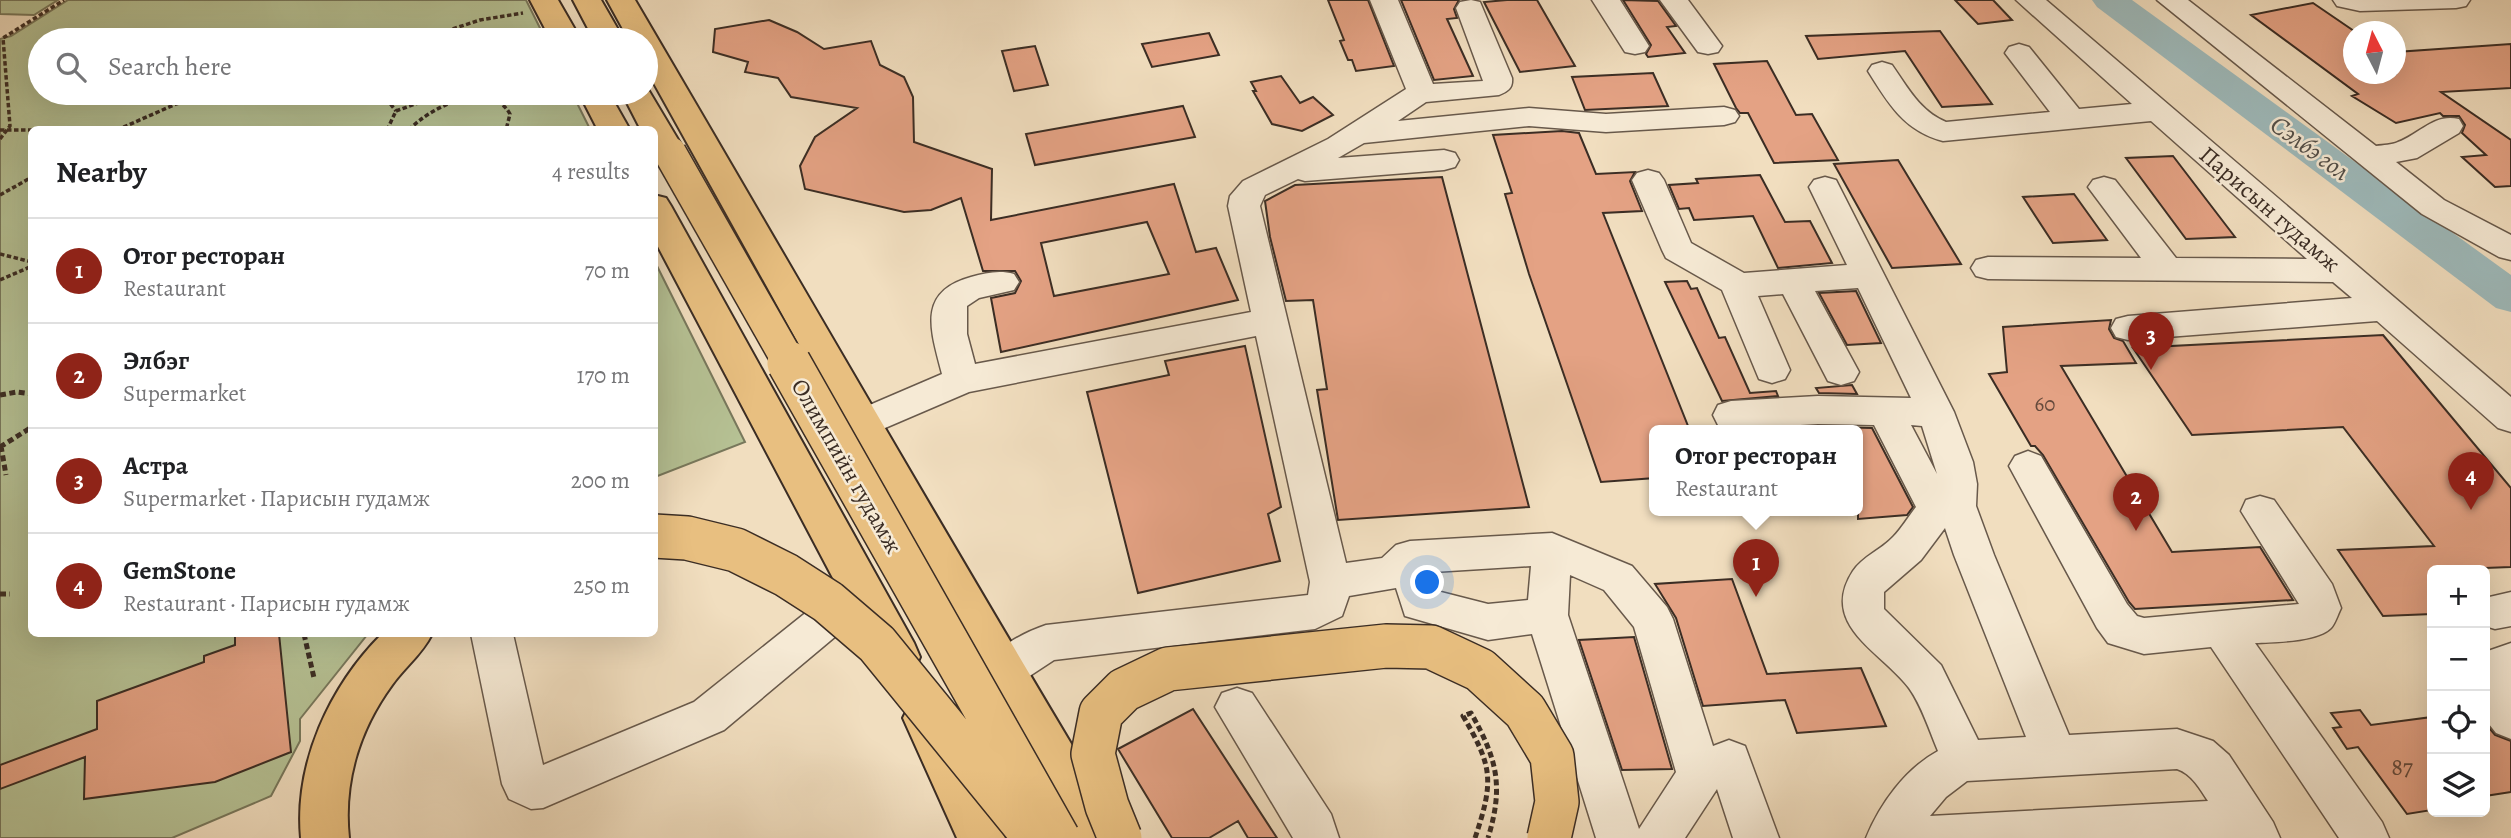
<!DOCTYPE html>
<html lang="en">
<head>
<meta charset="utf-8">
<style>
	body { margin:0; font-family:Alegreya,serif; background:#f2f2f2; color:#202124 }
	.controls { position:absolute; right:21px; bottom:21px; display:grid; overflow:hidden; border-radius:10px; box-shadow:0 7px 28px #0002 }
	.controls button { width:63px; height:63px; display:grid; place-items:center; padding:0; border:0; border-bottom:2px solid #e0e0e0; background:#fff; color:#202124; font:35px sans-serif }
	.compass { position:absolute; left:2343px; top:21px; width:63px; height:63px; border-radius:50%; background:#fff; box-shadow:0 7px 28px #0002; rotate:354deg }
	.you { position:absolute; left:1428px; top:583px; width:24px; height:24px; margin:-18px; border:5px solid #fff; border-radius:50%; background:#1a73e8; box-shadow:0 0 0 10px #1a73e833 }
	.badge { display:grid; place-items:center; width:46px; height:46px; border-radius:50%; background:#8f2418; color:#fff; font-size:23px; font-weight:700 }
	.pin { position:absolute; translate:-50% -58px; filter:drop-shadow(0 2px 4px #0008) }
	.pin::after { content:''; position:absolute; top:37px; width:24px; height:21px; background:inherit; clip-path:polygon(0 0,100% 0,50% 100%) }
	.popup { position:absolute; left:1649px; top:425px; width:214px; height:91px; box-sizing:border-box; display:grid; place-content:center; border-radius:10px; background:#fff; filter:drop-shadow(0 2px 5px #0005); font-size:23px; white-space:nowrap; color:#757577 }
	.popup b { font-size:26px; color:#202124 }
	.popup::after { content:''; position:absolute; left:50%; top:100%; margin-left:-14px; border:14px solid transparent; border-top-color:#fff }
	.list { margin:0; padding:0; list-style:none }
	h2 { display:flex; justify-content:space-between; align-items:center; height:91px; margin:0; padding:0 28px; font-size:30px }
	h2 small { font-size:23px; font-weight:400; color:#757577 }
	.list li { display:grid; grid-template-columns:46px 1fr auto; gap:21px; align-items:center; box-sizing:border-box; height:105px; padding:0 28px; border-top:2px solid #e0e0e0 }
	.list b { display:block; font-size:26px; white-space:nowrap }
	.list p { margin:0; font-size:23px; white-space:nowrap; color:#757577 }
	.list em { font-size:23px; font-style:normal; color:#757577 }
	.icon { flex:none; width:38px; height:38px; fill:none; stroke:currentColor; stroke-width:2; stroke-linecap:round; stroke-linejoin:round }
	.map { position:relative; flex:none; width:2511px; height:838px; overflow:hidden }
	.search { position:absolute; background:#fff; box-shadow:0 7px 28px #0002; left:28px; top:28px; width:630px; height:77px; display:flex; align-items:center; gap:18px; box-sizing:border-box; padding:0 24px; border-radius:38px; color:#757577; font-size:26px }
	.panel { position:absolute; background:#fff; box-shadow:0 7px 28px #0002; left:28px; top:126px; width:630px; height:511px; border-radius:10px }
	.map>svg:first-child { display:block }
	.green { fill:#b6c295; stroke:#78785c; stroke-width:2 }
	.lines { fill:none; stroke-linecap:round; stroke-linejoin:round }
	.river { fill:#9ebabb; fill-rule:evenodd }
	.building { fill:#e4a284; stroke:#3b2d24; stroke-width:2; fill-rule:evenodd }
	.minor-casing { stroke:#68594b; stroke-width:3 }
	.major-casing { stroke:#3b2d24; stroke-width:4 }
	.path-far1 { stroke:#3b2d24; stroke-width:3.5; stroke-dasharray:4.5 2.5; stroke-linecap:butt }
	.path { stroke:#3b2d24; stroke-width:5; stroke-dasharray:6 3.5; stroke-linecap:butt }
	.minor { fill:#f6ead5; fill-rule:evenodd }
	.major { fill:#e8bf80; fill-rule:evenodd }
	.major-bridge-far1-casing { stroke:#3b2d24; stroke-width:35; stroke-linecap:butt }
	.major-bridge-casing { stroke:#3b2d24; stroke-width:46; stroke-linecap:butt }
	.major-bridge-far1 { stroke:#e8bf80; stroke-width:32 }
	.major-bridge { stroke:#e8bf80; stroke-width:43 }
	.labels { text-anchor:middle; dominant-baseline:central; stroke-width:5; stroke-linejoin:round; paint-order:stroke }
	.number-label { font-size:21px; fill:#654a3c }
	.street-label { font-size:24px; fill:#3b2d24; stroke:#f6ead5 }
	.near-number-label { font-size:24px; fill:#654a3c }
	.water-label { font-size:26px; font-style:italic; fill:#54504a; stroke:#f6ead5 }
</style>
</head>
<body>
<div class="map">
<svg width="2511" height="838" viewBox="0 0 2511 838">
	<rect width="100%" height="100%" fill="#f1debf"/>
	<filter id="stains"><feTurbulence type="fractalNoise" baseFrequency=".00286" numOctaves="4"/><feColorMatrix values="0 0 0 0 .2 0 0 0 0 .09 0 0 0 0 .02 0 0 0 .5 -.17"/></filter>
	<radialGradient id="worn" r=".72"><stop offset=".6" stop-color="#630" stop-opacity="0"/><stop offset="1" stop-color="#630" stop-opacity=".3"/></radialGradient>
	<!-- green -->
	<path class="green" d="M0 0H58L34 15 0 14Z
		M68 0H526L546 40H40V93H572L590 129 32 130V634L367 635 300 719V741L271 796 172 838H0V39L11 36Z
		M654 260 745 442 655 477H654Z"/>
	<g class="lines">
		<!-- river -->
		<path class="river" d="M2092 0H2132L2511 275V312L2496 308 2097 7Z"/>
	</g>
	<!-- building -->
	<path class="building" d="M1328 0H1368L1394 66 1356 71 1352 60H1348L1340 41 1344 40Z
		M1401 0H1459L1454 9 1457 18 1447 19 1473 76 1434 80Z
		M1507 0H1537L1575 66 1520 72 1484 2Z
		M1623 0 1658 1 1676 26 1667 27 1685 53 1648 57 1646 54 1651 45Z
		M1955 0H1993L2012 20 1978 24Z
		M2313 3 2354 31V74H2396V52L2511 44V88L2441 92 2511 140V186L2495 187 2462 157 2486 155 2462 133 2465 125 2459 116H2443L2440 113 2396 123 2352 96 2358 94 2251 15Z
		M769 20 797 32 824 49 871 41 880 65 904 77 913 97 914 142 992 169 991 220 1174 184 1196 252 1216 248 1238 300 1001 352 991 298 1015 293 1021 281 1015 271H983L961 198 931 210 904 212 805 189 800 166 815 137 857 108 791 97 778 78 745 72 748 62 713 52 715 29ZM1147 222 1169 274 1054 296 1041 243Z
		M1940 31 1992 104 1942 107 1905 51 1818 59 1806 36Z
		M1209 33 1219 55 1152 67 1142 44Z
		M1035 46 1048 85 1014 91 1002 51Z
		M1767 61 1796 115 1812 114 1838 160 1774 163 1748 113H1740L1736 108 1714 64Z
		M1653 73 1668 106 1585 110 1572 77Z
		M1281 76 1300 103 1313 97 1333 115 1302 131 1272 124 1253 91H1256L1251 82Z
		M1183 106 1195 137 1035 165 1026 134Z
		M1562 131 1579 133 1596 174 1635 172 1630 181 1642 211 1603 213 1690 431H1655V478L1601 482 1529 274 1505 194 1512 193 1493 135Z
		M2173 156 2235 237 2186 239 2126 158Z
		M1898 160 1961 264 1892 268 1834 164Z
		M1760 175 1785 222 1810 221 1832 263 1778 268 1753 216 1694 220 1689 208 1679 209 1669 185 1698 183 1696 179Z
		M1442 177 1529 507 1338 520 1317 390 1327 389 1313 300 1286 301 1270 237 1265 201 1295 185Z
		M2074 194 2107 240 2053 243 2023 197Z
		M1687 281 1691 289 1697 288 1719 338 1725 337 1750 393 1776 391 1778 396 1722 401 1665 282Z
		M1856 291 1881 343 1847 345 1819 293Z
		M2111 320 2109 329 2114 338 2123 341 2136 363 2061 366 2172 552 2260 547 2293 600 2135 609 2129 602 2043 455 2035 446H2031L1989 374 2007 372 2003 327Z
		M2383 335 2511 488V567L2432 570V614L2383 616 2338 550 2434 546 2343 427 2192 435 2133 348Z
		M1245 346 1281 507 1268 514 1280 561 1138 593 1087 392 1169 375 1165 361Z
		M1852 385 1857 394 1819 393 1816 388Z
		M1835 427 1872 428 1913 507 1907 515 1858 519V431H1837Z
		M1732 579 1767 674 1861 668 1886 726 1797 733 1785 700 1703 706 1676 618 1655 584Z
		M235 634H279L291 752 215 782 84 799 85 757 0 789V765L97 729V701L204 662V656L235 645Z
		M1634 637 1672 769 1622 770 1579 640Z
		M1193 709 1277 838H1248L1238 821 1209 838H1172L1118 749Z
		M2360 710 2371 725 2432 717V810L2407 814 2358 747 2347 749 2333 728 2341 727 2331 713Z
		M2485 723 2495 735 2511 741V792L2485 796Z"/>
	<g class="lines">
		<!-- minor casing -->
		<g class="minor-casing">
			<path id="minor" d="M1370 0H1398L1433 84 1483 81 1456 8 1460 2 1471 0 1480 2 1512 78C1513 88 1508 91 1499 95L1426 102 1398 121 1529 108 1606 114 1724 107 1735 110 1739 116 1735 122 1724 125 1606 132 1529 126 1364 143 1338 158 1444 150 1455 153 1459 160 1455 167 1444 170 1305 181 1298 179 1265 195 1260 206 1346 563 1382 558 1396 545 1410 541 1552 533 1632 566 1667 607 1673 619 1713 746 1729 740 1745 746 1779 838H1733L1717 789 1685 838H1596L1532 634 1488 640 1405 616 1396 588 1349 596 1342 616 1315 629 1054 660 1019 683 1004 689 989 683 983 670C993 648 1023 633 1046 625L1308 595 1310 582 1256 336 969 392 864 437 851 433 846 423 851 413 942 374C931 331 916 292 971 277 986 273 999 270 1014 274L1019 282 1014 290 979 298 967 306V334L975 364 1251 312 1228 206 1230 196 1243 181 1328 139 1406 89ZM1531 566 1528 600 1488 604 1437 591 1433 572ZM1570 575 1604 590 1634 627 1676 772 1639 829 1568 615Z
				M1592 0H1620L1649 46 1645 52 1635 54 1625 52Z
				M1660 0H1688L1722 46 1718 52 1708 54 1698 52Z
				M2016 0H2046L2511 397V432L2498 428 2377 321 2128 340 2116 337 2111 328 2116 319 2128 316 2352 298 2333 282 1988 279 1976 276 1971 268 1976 260 1988 257 2141 258 2088 187 2093 180 2104 177 2115 180 2176 258 2307 259 2151 121 1943 141C1904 131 1888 103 1868 71L1872 65 1882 62 1892 65C1908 88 1920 111 1946 122L2050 112 2005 53 2009 47 2019 44 2029 47 2079 109 2132 104Z
				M2157 0H2188L2376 146C2383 145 2392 145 2398 142 2420 134 2434 113 2459 119L2463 126 2459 133 2417 158 2396 162 2444 200 2511 235V260L2499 257 2422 214Z
				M2333 0H2470L2466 6 2456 8 2360 11 2337 6Z
				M1648 170 1659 173 1664 180 1691 243 1744 273 1847 265 1809 187 1814 180 1825 177 1836 180 1954 412 1973 462 1977 484 1976 506 1994 555 2069 735 2177 729 2213 741 2229 755 2273 822 2280 838H1866C1880 804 1905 769 1938 751 1929 730 1922 706 1909 688 1882 652 1818 625 1853 571 1863 556 1881 550 1893 537 1902 528 1908 517 1916 507L1874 425 1818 424 1731 429 1718 425 1713 415 1718 405 1731 401 1818 396 1911 398 1858 288 1815 291 1859 372 1854 381 1841 385 1828 381 1783 294 1758 296 1790 370 1785 379 1772 383 1759 379 1722 290 1666 258 1662 250 1632 180 1637 173ZM1911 425 1922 426 1937 474ZM1945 528 1954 555 2026 737 1978 740 1941 665 1884 609V592L1921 560ZM2177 769C2192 774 2200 789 2208 801L1930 816 1946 797 1967 781Z
				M2028 451 2041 456 2127 604 2137 616 2144 618 2299 604 2241 511 2246 500 2260 496 2274 500 2332 584 2341 608C2338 614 2335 624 2331 628 2317 642 2274 642 2255 643L2382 822 2389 838H2339L2211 647 2144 654 2108 643 2097 628 2009 466 2015 456Z
				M856 573 870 578 876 590 861 615 724 730 543 808 531 809 509 799 502 784 471 634H513L543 765 694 702 833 591 842 578Z
				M2511 592V626L2495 629 2485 626V598Z
				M2511 643V739L2496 733 2485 719V652Z
				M1237 688 1252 693 1331 814 1339 838H1293L1215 707 1222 693Z"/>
		</g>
		<!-- major casing -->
		<g class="major-casing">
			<path id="major" d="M530 0H558L581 40H551Z
				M573 0H601L624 40H594Z
				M607 0H635C796 274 954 550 1118 822L1125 838H1075C929 583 789 325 646 69V40H629Z
				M646 86 686 153 681 160 670 163 659 160 654 154V130H641L622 93H646Z
				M579 93H609L630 130H598Z
				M654 195 666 198 671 206 914 643 920 657 914 671 898 676 882 671 654 239Z
				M382 634H432C422 654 405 667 392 685 359 730 343 783 349 838H301C294 763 330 686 382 634Z
				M926 698 942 704 1005 838H957L903 718 910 704Z"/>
		</g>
		<!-- path-far1 -->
		<path class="path-far1" d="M392 40 411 32 440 33 480 20 523 13
			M262 93V101
			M382 93 396 111
			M0 130H32
			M117 130 176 104 211 93
			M387 130 396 111 440 95 463 93
			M409 130C430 107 490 78 510 114L506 130
			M0 139 10 126 3 38 64 0
			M0 195 32 177
			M0 254 32 262
			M0 280 32 266"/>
		<!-- path -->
		<path class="path" d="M0 395 17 392 32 394
			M1 446 6 475
			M0 447 32 427
			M0 594H10
			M304 634 314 678
			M1475 838C1494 781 1493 767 1463 716L1471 713C1497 759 1504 786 1488 838"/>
		<!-- minor -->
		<use href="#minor" class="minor"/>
		<!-- major -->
		<use href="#major" class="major"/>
		<!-- major-bridge-far1 casing -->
		<g class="major-bridge-far1-casing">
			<path id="major-bridge-far1" d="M670 153 790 364"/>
		</g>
		<!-- major-bridge casing -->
		<g class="major-bridge-casing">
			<path id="major-bridge" d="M789 363 1058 838
				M654 536 687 538 736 550 786 575 828 602 877 644 1035 838
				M1120 838 1107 806 1093 754 1101 713 1124 690 1168 669 1386 646 1431 647 1480 670 1525 711 1552 756 1557 802 1549 838"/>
		</g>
		<!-- major-bridge-far1 -->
		<use href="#major-bridge-far1" class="major-bridge-far1"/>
		<!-- major-bridge -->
		<use href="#major-bridge" class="major-bridge"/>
	</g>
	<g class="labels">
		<!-- number labels -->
		<g class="number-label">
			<text x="2045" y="404">60</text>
		</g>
		<!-- street labels -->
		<g class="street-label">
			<text transform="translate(2270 209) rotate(41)">Парисын гудамж</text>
			<text transform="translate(847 466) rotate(60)">Олимпийн гудамж</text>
		</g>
		<!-- near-number labels -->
		<g class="near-number-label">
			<text x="2402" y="767">87</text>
		</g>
		<!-- water labels -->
		<g class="water-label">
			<text transform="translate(2310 148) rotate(36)">Сэлбэ гол</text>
		</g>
	</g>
	<rect width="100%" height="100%" filter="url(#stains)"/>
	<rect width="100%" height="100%" fill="url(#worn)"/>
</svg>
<div class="controls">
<button>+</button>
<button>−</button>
<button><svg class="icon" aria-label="locate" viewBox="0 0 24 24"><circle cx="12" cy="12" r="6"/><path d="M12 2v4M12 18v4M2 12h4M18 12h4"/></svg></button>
<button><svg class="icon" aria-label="layers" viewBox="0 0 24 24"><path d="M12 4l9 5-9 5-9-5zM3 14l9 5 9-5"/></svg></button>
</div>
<svg class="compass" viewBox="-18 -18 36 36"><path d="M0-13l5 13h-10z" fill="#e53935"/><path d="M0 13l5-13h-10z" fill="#757577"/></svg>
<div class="you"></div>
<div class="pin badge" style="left:1756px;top:597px">1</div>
<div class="popup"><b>Отог ресторан</b>Restaurant</div>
<div class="pin badge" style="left:2136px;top:531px">2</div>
<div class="pin badge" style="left:2151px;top:370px">3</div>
<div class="pin badge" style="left:2471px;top:510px">4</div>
<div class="search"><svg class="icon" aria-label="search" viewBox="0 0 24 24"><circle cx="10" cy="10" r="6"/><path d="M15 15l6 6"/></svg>Search here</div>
<section class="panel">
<h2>Nearby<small>4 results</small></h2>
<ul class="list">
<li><span class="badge">1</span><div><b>Отог ресторан</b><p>Restaurant</p></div><em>70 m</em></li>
<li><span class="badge">2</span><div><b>Элбэг</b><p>Supermarket</p></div><em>170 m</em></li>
<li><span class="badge">3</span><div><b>Астра</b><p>Supermarket · Парисын гудамж</p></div><em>200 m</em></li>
<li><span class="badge">4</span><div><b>GemStone</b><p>Restaurant · Парисын гудамж</p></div><em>250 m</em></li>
</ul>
</section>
</div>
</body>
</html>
